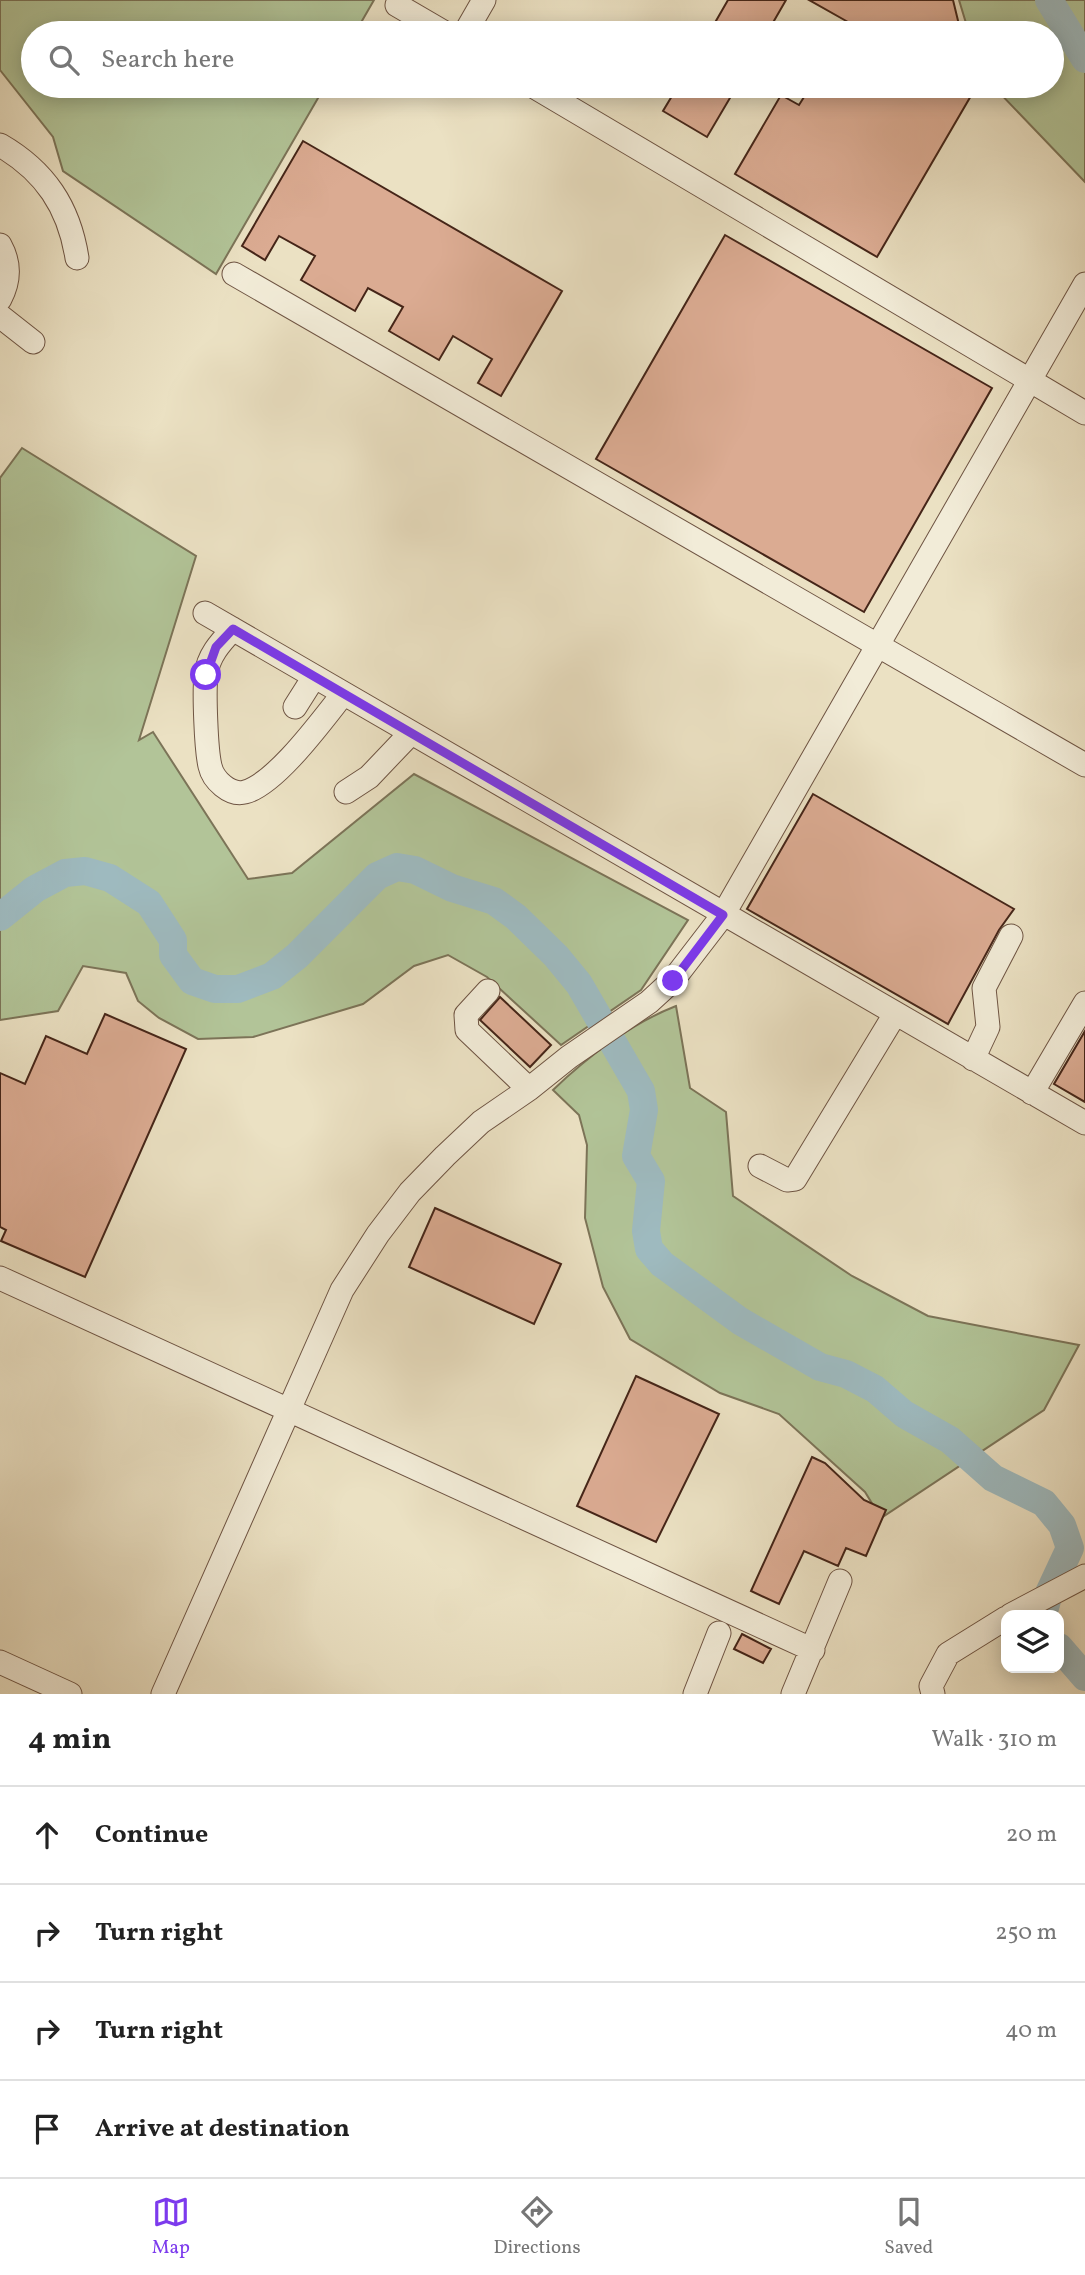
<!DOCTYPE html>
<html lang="en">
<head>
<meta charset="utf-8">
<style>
	body { margin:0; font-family:Vollkorn,serif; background:#f2f2f2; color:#222 }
	.controls { position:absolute; right:21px; bottom:21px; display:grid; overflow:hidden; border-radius:14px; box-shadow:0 4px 18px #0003 }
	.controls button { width:63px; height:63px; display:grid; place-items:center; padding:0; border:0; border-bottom:2px solid #e0e0e0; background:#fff; color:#222; font:35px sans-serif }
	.stop { position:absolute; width:21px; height:21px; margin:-16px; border:5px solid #7c3aed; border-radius:50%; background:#fff }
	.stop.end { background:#7c3aed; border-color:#fff; box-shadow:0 2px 7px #0008 }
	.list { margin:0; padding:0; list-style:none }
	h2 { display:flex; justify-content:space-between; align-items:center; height:91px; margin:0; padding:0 28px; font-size:30px }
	h2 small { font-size:23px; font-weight:400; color:#767676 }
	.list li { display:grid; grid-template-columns:46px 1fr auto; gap:21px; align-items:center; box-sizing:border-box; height:98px; padding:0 28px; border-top:2px solid #e0e0e0 }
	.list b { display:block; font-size:26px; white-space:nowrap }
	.list em { font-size:23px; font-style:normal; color:#767676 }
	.icon { flex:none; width:38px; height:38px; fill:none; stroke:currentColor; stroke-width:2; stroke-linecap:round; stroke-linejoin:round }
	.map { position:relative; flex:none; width:1085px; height:1694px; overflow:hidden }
	.search { position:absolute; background:#fff; box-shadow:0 4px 18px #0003; left:21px; right:21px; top:21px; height:77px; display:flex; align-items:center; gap:18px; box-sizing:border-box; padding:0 24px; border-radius:38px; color:#767676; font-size:26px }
	.sheet { height:483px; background:#fff }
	nav { display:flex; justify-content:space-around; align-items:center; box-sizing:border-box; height:98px; border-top:2px solid #e0e0e0; background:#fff; font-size:19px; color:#767676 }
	nav a { display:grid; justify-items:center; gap:4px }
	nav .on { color:#7c3aed }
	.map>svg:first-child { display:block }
	.green { fill:#b2c498; stroke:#7c7458; stroke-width:2 }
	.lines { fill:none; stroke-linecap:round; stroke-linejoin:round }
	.river { stroke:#9ebabf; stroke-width:28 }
	.building { fill:#dbab92; stroke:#452518; stroke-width:2 }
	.minor-casing { stroke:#6e5443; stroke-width:25 }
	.minor { stroke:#f2ecd8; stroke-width:23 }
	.route { stroke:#7c3aed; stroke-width:9 }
</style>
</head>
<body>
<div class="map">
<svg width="1085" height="1694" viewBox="0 0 1085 1694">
	<rect width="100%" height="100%" fill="#ebe1c3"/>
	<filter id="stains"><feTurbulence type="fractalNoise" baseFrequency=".00286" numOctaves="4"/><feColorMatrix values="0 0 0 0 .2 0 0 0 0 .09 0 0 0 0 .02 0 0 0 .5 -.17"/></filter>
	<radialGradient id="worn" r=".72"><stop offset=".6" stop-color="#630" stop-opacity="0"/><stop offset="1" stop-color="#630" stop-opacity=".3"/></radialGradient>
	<!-- green -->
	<path class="green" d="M0 0H374L355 33H33V86H325L216 274 63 171 53 137 0 70Z
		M959 0H1085V182L993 86H1052V33H969Z
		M22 448 196 556 139 740 153 732 248 879 292 873 414 774 688 920 641 990 561 1045 487 977 448 955 414 966 363 1004 253 1037 198 1039 159 1018 138 1001 126 973 83 966 58 1011 0 1020V478Z
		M676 1006 690 1088 726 1112 733 1196 852 1276 928 1316 1079 1345 1044 1410 881 1518 865 1492 779 1414 720 1393 630 1339 603 1287 585 1218 587 1145 579 1115 553 1090C587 1057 632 1023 676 1006Z"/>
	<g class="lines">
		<!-- river -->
		<path class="river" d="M1049 0 1085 59
			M0 917 35 889 65 873 85 871 110 878 149 903 173 940V955L192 981 215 989H238L272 976 297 956 377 876 397 867 415 870 452 888 494 901 516 917 556 956 579 984 641 1091 644 1110 636 1156 651 1181 646 1231 649 1249 662 1264 740 1321 820 1367 846 1374 875 1389 904 1414 950 1440 993 1478 1044 1503 1062 1525 1070 1548 1049 1593 1043 1615
			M1059 1647 1085 1677"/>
	</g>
	<!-- building -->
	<path class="building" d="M728 0H786L767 33H709Z
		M809 0H953L961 33H841L848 22Z
		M678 86H737L707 137 663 111Z
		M811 86H959L972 94 877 257 735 174 781 95 799 105Z
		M303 141 562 291 501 396 478 383 492 359 453 336 439 360 389 331 403 307 368 288 355 311 301 280 315 256 279 236 265 260 242 246Z
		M725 235 992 388 864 612 596 459Z
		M813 794 1014 909 999 930 948 1024 747 909Z
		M500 997 551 1045 530 1067 480 1020Z
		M105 1014 186 1049 85 1277 1 1241 6 1230 0 1227V1073L25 1084 46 1036 87 1054Z
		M1085 1031V1102L1054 1084Z
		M435 1208 561 1264 534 1324 409 1267Z
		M636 1376 719 1414 656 1542 577 1506Z
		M812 1457 825 1463 864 1500 886 1510 866 1556 846 1548 838 1566 804 1551 779 1604 751 1591Z
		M742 1634 771 1649 763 1663 734 1649Z"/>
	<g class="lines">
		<!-- minor casing -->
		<g class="minor-casing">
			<path id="minor" d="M397 5 445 33
				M465 33 484 0
				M533 86 1085 413
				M0 145C45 171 69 207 77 258
				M0 245C10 263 10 280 0 299
				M234 274 1085 765
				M0 316 33 342
				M205 613 1085 1123
				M233 629C220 643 208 656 206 675 204 692 206 749 210 766 213 780 230 796 245 792 276 784 323 719 343 694
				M295 707 314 677
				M346 792 369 777 410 734
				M488 991 466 1015 467 1030 529 1089
				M973 1059 988 1027 984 988 1011 936
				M1032 1093 1085 1003
				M760 1166 787 1180 795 1179 895 1014
				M0 1278 813 1650
				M1011 1615 1085 1576
				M0 1662 70 1694
				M163 1694 342 1290 378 1234 410 1192 445 1156 481 1122 529 1089 569 1057 649 1002 673 980 723 915 1085 284
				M695 1694 719 1633
				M793 1694 840 1581
				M933 1694 931 1686 948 1654 1006 1618"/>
		</g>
		<!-- minor -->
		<use href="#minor" class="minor"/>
	</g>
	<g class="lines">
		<!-- route -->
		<path class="route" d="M206 675 216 647 233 629 723 915 673 981"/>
	</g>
	<rect width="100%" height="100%" filter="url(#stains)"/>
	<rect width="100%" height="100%" fill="url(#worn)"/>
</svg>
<div class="controls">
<button><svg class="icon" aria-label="layers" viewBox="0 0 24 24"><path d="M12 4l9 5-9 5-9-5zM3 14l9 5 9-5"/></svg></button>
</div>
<div class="stop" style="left:206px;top:675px"></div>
<div class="stop end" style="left:673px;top:981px"></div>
<div class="search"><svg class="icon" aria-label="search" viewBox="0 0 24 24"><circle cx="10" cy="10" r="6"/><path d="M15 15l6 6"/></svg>Search here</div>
</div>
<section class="sheet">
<h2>4 min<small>Walk · 310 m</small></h2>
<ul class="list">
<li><svg class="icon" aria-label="ahead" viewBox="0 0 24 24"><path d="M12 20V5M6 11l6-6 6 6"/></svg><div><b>Continue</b></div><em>20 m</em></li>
<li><svg class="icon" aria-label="right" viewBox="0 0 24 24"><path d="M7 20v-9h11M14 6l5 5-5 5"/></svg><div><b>Turn right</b></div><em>250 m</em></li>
<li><svg class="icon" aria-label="right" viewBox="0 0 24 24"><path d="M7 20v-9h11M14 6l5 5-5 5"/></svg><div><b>Turn right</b></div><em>40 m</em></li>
<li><svg class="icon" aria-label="arrive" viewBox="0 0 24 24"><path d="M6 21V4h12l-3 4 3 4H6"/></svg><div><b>Arrive at destination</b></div></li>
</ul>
</section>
<nav>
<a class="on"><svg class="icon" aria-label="map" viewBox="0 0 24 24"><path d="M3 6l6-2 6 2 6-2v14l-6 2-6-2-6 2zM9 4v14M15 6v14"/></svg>Map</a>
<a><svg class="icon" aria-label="directions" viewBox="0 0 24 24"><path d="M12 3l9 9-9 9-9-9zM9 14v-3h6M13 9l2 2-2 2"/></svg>Directions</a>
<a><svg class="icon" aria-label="saved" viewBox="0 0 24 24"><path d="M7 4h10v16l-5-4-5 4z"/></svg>Saved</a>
</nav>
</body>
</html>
